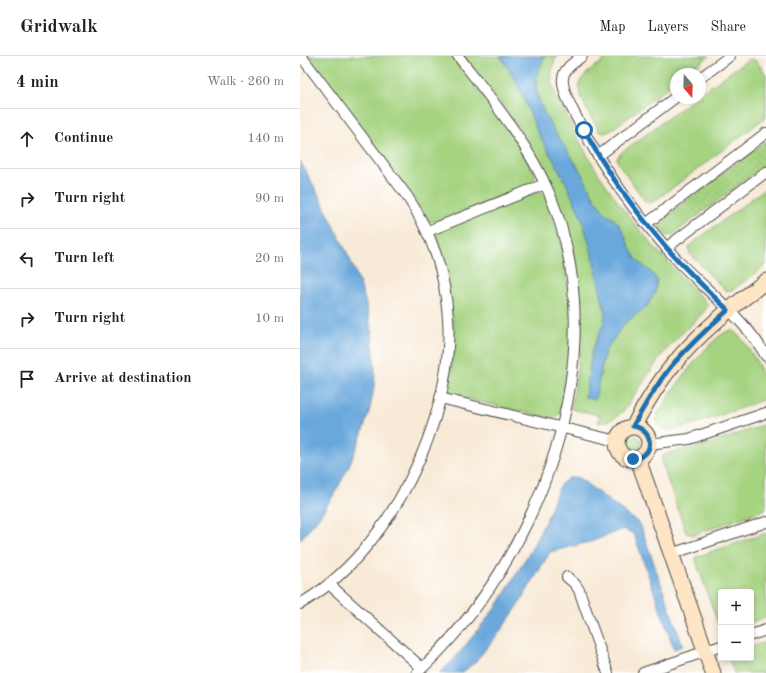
<!DOCTYPE html>
<html lang="en">
<head>
<meta charset="utf-8">
<style>
	body { margin:0; font-family:"Old Standard TT",serif; background:#f6f6f6; color:#202124 }
	.controls { position:absolute; right:12px; bottom:12px; display:grid; overflow:hidden; border-radius:4px; box-shadow:0 2px 6px #0003 }
	.controls button { width:36px; height:36px; display:grid; place-items:center; padding:0; border:0; border-bottom:1px solid #e0e0e0; background:#fff; color:#202124; font:20px sans-serif }
	.compass { position:absolute; left:370px; top:12px; width:36px; height:36px; border-radius:50%; background:#fff; box-shadow:0 2px 6px #0003; rotate:161deg }
	.stop { position:absolute; width:12px; height:12px; margin:-9px; border:3px solid #1f6fb2; border-radius:50%; background:#fff }
	.stop.end { background:#1f6fb2; border-color:#fff; box-shadow:0 1px 4px #0008 }
	.list { margin:0; padding:0; list-style:none }
	h2 { display:flex; justify-content:space-between; align-items:center; height:52px; margin:0; padding:0 16px; font-size:17px }
	h2 small { font-size:13px; font-weight:400; color:#757577 }
	.list li { display:grid; grid-template-columns:26px 1fr auto; gap:12px; align-items:center; box-sizing:border-box; height:60px; padding:0 16px; border-top:1px solid #e0e0e0 }
	.list b { display:block; font-size:15px; white-space:nowrap }
	.list em { font-size:13px; font-style:normal; color:#757577 }
	.icon { flex:none; width:22px; height:22px; fill:none; stroke:currentColor; stroke-width:2; stroke-linecap:round; stroke-linejoin:round }
	.map { position:relative; flex:none; width:466px; height:617px; overflow:hidden }
	header { display:flex; align-items:center; gap:24px; box-sizing:border-box; height:56px; padding:0 20px; background:#fff; border-bottom:1px solid #e0e0e0 }
	header strong { font-size:19px }
	nav { display:flex; gap:22px; margin-inline-start:auto; font-size:14px }
	main { display:flex }
	aside { flex:1; background:#fff }
	.map>svg:first-child { display:block }
	.green { fill:#a5d380; stroke:#687f56 }
	.park { fill:url(#park-dots); stroke:#687f56 }
	.water { fill:#6aa8dc; stroke:#4a6a84 }
	.lines { fill:none; stroke-linecap:round; stroke-linejoin:round }
	.street-casing { stroke:#4a4845; stroke-width:12 }
	.secondary-casing { stroke:#4a4845; stroke-width:17 }
	.street { stroke:#fff; stroke-width:10 }
	.secondary { stroke:#fde5c5; stroke-width:15 }
	.route { stroke:#1f6fb2; stroke-width:5 }
</style>
</head>
<body>
<header>
<strong>Gridwalk</strong>
<nav><a>Map</a><a>Layers</a><a>Share</a></nav>
</header>
<main>
<aside>
<h2>4 min<small>Walk · 260 m</small></h2>
<ul class="list">
<li><svg class="icon" aria-label="ahead" viewBox="0 0 24 24"><path d="M12 20V5M6 11l6-6 6 6"/></svg><div><b>Continue</b></div><em>140 m</em></li>
<li><svg class="icon" aria-label="right" viewBox="0 0 24 24"><path d="M7 20v-9h11M14 6l5 5-5 5"/></svg><div><b>Turn right</b></div><em>90 m</em></li>
<li><svg class="icon" aria-label="left" viewBox="0 0 24 24"><path d="M17 20v-9H6M10 6l-5 5 5 5"/></svg><div><b>Turn left</b></div><em>20 m</em></li>
<li><svg class="icon" aria-label="right" viewBox="0 0 24 24"><path d="M7 20v-9h11M14 6l5 5-5 5"/></svg><div><b>Turn right</b></div><em>10 m</em></li>
<li><svg class="icon" aria-label="arrive" viewBox="0 0 24 24"><path d="M6 21V4h12l-3 4 3 4H6"/></svg><div><b>Arrive at destination</b></div></li>
</ul>
</aside>
<div class="map">
<svg width="466" height="617" viewBox="0 0 466 617">
	<defs>
		<pattern id="park-dots" width="8" height="8" patternUnits="userSpaceOnUse"><rect width="8" height="8" fill="#a5d380"/><path d="M2 2h.1M6 6h.1" fill="none" stroke="#8eb56f" stroke-width="1.8" stroke-linecap="round"/></pattern>
	</defs>
	<rect width="100%" height="100%" fill="#fff"/>
	<filter id="ink" filterUnits="userSpaceOnUse"><feTurbulence type="fractalNoise" baseFrequency=".025" numOctaves="2"/><feDisplacementMap in="SourceGraphic" scale="8" xChannelSelector="R" yChannelSelector="G"/><feConvolveMatrix kernelMatrix="1 2 1 2 8 2 1 2 1" color-interpolation-filters="sRGB"/></filter>
	<filter id="wash" filterUnits="userSpaceOnUse"><feTurbulence type="fractalNoise" baseFrequency=".012" numOctaves="4" result="noise"/><feDisplacementMap in="SourceGraphic" scale="16" xChannelSelector="R" yChannelSelector="G"/><feGaussianBlur stdDeviation="0.9" result="paint"/><feColorMatrix in="noise" values="0 0 0 0 0 0 0 0 0 0 0 0 0 0 0 0 0 1.4 0 .05"/><feComposite in="paint" operator="in"/></filter>
	<g filter="url(#wash)">
		<rect width="100%" height="100%" fill="#f8ead7"/>
		<!-- green -->
		<path class="green" d="M6 0H153L207 71 235 118 234 125 229 129 140 165 136 166 128 165 110 136Z
			M163 0H257C250 14 250 23 255 37 269 65 283 94 300 120 331 167 368 208 408 248L404 256 376 283 361 300 324 354C317 361 308 367 298 367L300 359 271 353C284 283 285 227 262 159 256 140 249 122 240 106 218 68 190 34 163 0Z
			M310 0H409L385 18H376V25L310 75 304 77 299 76 298 73C292 62 273 35 281 24 286 16 302 6 310 0Z
			M449 3 456 5 466 18V61L355 145 349 147 345 145 318 107 317 102 321 97 395 42H400V38Z
			M466 132V209L434 233 428 235 425 234 390 198 389 193V190Z
			M238 136 241 137 246 142 264 195 271 255 268 317 259 359 253 363 155 340 149 336 148 329 153 297V262L136 180 139 175Z
			M432 274C443 280 463 314 466 327 466 332 466 338 466 343 447 349 381 376 365 373 359 372 355 364 357 359 368 340 411 277 432 274Z
			M466 368V453L393 479 386 477 361 405 362 400C369 395 388 394 398 391 421 385 443 376 466 368Z
			M325 387a8 8 0 1 1 16 0a8 8 0 1 1-16 0Z
			M466 477V562L451 567V536H421V576L396 505V501Z
			M466 586V617H434L429 602H451V591Z"/>
		<!-- park -->
		<path class="park" d="M466 85V108L374 178 368 180 363 177 359 170 361 164 363 162Z"/>
		<!-- water -->
		<path class="water" d="M200 0H245C241 9 236 19 236 29 237 55 266 91 279 113 287 126 292 141 302 153 306 159 313 161 318 167 326 177 328 192 336 202 342 211 352 214 357 224L355 237 347 250 324 268 305 295 295 344 285 341 292 294 304 267 305 256 292 198 282 163 265 125 237 75 217 27Z
			M0 105C13 127 24 149 35 172 55 212 69 244 73 289 75 305 76 322 73 337 70 358 62 378 54 398 41 430 23 459 0 484Z
			M275 421 279 422 340 468 383 590 374 593 334 478 323 473 293 485 250 496 216 553 198 578 175 606 162 617H140L157 600 199 547 232 492 247 462 260 429 269 422Z"/>
	</g>
	<g filter="url(#ink)">
		<g class="lines">
			<!-- street casing -->
			<g class="street-casing">
				<path id="street" d="M282 0C275 6 264 12 263 22 261 35 275 58 281 70 307 119 342 166 380 207 409 237 445 263 466 300
					M400 22 430 0
					M298 100 376 41
					M346 168 466 77
					M128 175 245 128
					M366 192 466 116
					M140 342 317 385
					M349 388 389 383 466 357
					M371 498 466 466
					M267 521 275 528 279 534 308 617
					M29 528 122 612
					M0 548C89 497 155 363 148 262 145 216 132 178 107 140L1 0
					M451 579 466 574
					M117 617C240 504 317 300 250 139 228 87 192 44 158 0
					M343 617 421 590"/>
			</g>
			<!-- secondary casing -->
			<g class="secondary-casing">
				<path id="secondary" d="M317 387a16 16 0 1 1 32 0a16 16 0 1 1-32 0Z
					M333 371C345 349 357 328 373 309 400 276 433 250 466 225
					M338 403 413 617"/>
			</g>
			<!-- street -->
			<use href="#street" class="street"/>
			<!-- secondary -->
			<use href="#secondary" class="secondary"/>
		</g>
	</g>
	<g class="lines" filter="url(#ink)">
		<!-- route -->
		<path class="route" d="M284 74C307 116 335 155 366 191 385 213 407 234 428 254 409 271 390 289 373 308 357 327 345 349 333 370 355 374 355 401 333 403"/>
	</g>
</svg>
<div class="controls">
<button>+</button>
<button>−</button>
</div>
<svg class="compass" viewBox="-18 -18 36 36"><path d="M0-13l5 13h-10z" fill="#e53935"/><path d="M0 13l5-13h-10z" fill="#757577"/></svg>
<div class="stop" style="left:284px;top:74px"></div>
<div class="stop end" style="left:333px;top:403px"></div>
</div>
</main>
</body>
</html>
